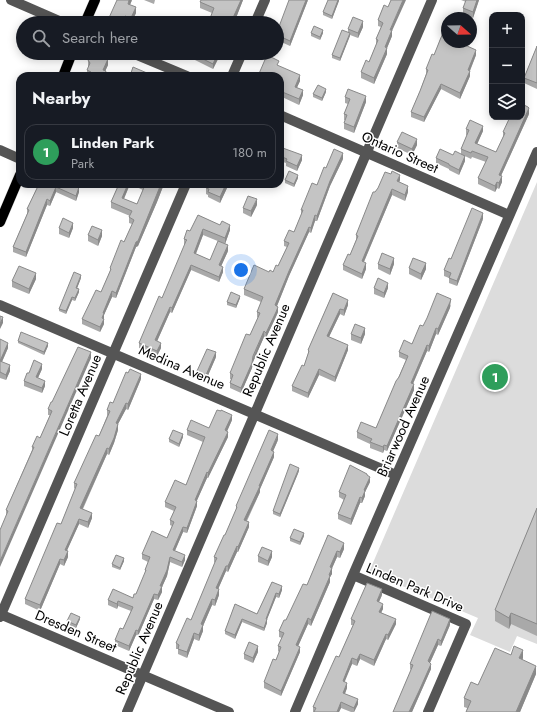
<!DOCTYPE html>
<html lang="en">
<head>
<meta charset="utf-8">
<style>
	body { margin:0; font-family:Jost,sans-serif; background:#20242c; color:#f1f3f6 }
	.controls { position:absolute; right:12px; top:12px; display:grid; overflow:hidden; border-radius:8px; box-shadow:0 2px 10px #0003 }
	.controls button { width:36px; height:36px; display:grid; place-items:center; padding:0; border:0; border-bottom:1px solid #363941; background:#171b24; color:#f1f3f6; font:20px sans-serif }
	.compass { position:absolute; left:441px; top:12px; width:36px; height:36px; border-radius:50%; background:#171b24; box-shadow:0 2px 10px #0003; rotate:110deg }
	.you { position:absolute; left:241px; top:270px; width:14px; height:14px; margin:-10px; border:3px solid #fff; border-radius:50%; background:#1a73e8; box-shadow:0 0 0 6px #1a73e833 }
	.badge { display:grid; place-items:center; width:26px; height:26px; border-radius:50%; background:#858687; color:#fff; font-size:13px; font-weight:700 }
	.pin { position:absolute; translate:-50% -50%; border:2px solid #fff; box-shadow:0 1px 4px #0006 }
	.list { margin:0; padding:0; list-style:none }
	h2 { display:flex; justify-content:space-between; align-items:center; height:52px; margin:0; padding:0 16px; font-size:17px }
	h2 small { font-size:13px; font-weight:400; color:#9ea1a6 }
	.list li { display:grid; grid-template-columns:26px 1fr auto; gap:12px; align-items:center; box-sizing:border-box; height:56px; margin:0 8px 8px; padding:0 8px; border:1px solid #363941; border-radius:12px }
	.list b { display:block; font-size:15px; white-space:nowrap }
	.list p { margin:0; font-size:13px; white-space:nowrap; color:#9ea1a6 }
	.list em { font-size:13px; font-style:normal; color:#9ea1a6 }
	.icon { flex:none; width:22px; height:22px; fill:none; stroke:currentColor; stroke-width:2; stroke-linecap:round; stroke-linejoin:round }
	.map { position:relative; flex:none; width:537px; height:712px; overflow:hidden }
	.search { position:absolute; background:#171b24; box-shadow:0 2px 10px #0003; left:16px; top:16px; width:268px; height:44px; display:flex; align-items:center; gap:10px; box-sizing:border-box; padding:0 14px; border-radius:22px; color:#9ea1a6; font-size:15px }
	.panel { position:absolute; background:#171b24; box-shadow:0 2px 10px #0003; left:16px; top:72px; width:268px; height:116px; border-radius:12px }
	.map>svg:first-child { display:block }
	.green { fill:#dcdcdc }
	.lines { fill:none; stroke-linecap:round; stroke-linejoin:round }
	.major-casing { stroke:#dbdbdb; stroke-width:11 }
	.minor { stroke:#555; stroke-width:10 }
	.major { stroke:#000; stroke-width:10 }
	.wall { fill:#a9a9a9; fill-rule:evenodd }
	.shaded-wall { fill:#898989 }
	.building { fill:#c4c4c4; stroke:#898989 }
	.labels { text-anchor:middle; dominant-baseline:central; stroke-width:3; stroke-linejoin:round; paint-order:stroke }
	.street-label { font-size:14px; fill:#000; stroke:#fff }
</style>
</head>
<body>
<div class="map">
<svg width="537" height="712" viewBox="0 0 537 712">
	<rect width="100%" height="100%" fill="#fff"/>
	<!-- green -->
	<path class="green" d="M537 182V644L517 636 510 652 470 635 478 618 369 572Z"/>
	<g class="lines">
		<!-- major casing -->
		<g class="major-casing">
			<path id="major" d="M85 23 95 0
				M63 76 72 53
				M0 222 20 175"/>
		</g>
		<!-- minor -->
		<path class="minor" d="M11 0 64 23
			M255 23 265 0
			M132 53 187 76
			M232 76 242 53
			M280 115 509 215
			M0 150 20 159
			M0 305 396 475
			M353 575 466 624 428 712
			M0 614 229 712
			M0 617 186 184
			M127 712 432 0
			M295 712 353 575 537 152"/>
		<!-- major -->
		<use href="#major" class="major"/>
	</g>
	<!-- wall -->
	<path class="wall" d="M132 0 130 5 136 13 131 23H129L125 22V23H108V20Z
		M144 0H155L154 4Z
		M201 0H243L234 23H209V21L212 13 200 8V2Z
		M308 0 290 46 277 40V32Z
		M339 0 332 19 323 15V12Z
		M461 0H479L473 18 463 14V8L466 2Z
		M384 5 392 31V36L387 48V54L374 84 361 78V72L369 62 376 45V39L381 27 378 26V20Z
		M446 19 447 42 476 55 470 71V76L460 99 441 89 424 122 411 117V112L420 91 426 74V69L434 55 440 40 443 33V27Z
		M363 27 358 38 350 35 340 61 332 58V55L348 32V29Z
		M311 33H323L320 40 311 36Z
		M537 46V89L524 83V78Z
		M221 53 213 69 195 60V55Z
		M106 58 108 65 105 71 106 76H87V70L89 67 88 66V60Z
		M279 66 300 81 297 87 303 95 299 105 280 96V76Z
		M326 92 322 101 313 97V94Z
		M345 97 366 102 354 133 344 129V123L345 120H344V114L348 104 345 103Z
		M529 114 501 176 502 182 499 189 497 188 495 192 478 184V178L486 162 472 157 471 159 465 156V161L459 175 449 170V169L436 163V158L461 154V149L467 135H466V129L483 131 477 144 496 152 503 137V132Z
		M397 142 417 145 412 155 397 148Z
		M280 147 302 160 297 171 286 166V163L280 161Z
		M343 159 330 186 317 221H315L311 233 309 232 289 276 277 306 278 312 276 317 266 338 264 337 253 362 252 368 241 393 230 388V383L231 379H230V373L250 335 258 318 257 317V312L261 302 244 295V289L269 272H273L278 266 287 247 284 246V241L294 232 301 215V210L317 185 326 168Z
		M298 178 294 187 285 183V180Z
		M400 180 399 182 408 192 405 201 392 195 364 262 366 269 362 279 343 270V265L350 255 356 240V235L375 192 378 188Z
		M39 184 79 192 76 201 56 192 50 206 47 205 26 257 13 252V247L27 214V209Z
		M119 184H164L157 202 138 246 136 247 116 298 112 297 104 315V324L100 332 82 324V319L101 292 110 271V268L124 242 132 224 129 223V217L130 216 111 208V202ZM130 184 143 190 137 204 124 199Z
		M227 184V188L220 203 208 197V195L206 194V188Z
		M257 205 251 217 243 213V208Z
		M198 215 230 230 225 244 203 235 196 254 210 260 228 251 221 266 223 272 219 282 191 270 172 313 170 312 157 341 161 348 157 356 139 348V343L162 298 185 245 184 244V239L190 231Z
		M483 219 457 286 449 283V278L444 276V270L451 259Z
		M59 228H73L69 238 59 234Z
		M88 235 102 236 98 246 88 241Z
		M378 264H394L390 275 378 269Z
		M409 268 426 269 421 280 409 274Z
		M81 278 77 288 79 292 75 301 72 300 66 314 59 311V309Z
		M36 279 29 294 12 287V281Z
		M374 288H388L384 298 374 294Z
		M333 293 348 305 344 316 340 314 329 337 348 350 335 382 319 375 308 398 292 391V386L304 366 308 354V350Z
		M240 298 236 308 227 305V302Z
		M451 305 438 335 436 334 429 352 427 351 413 384 414 390 387 451 384 450 383 453 370 448V444L357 438V432L376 428 406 360 399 357V352L412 344 423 326Z
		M351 334H365L361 344 351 340Z
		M0 339 8 348 2 362 10 371 6 380 0 378Z
		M18 341 48 346 44 355 18 343Z
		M216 357 206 380 197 376V371Z
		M91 358 6 515V510L32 450V447L40 438 50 415H48V409L52 402Z
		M42 369 38 378 45 386 42 393 24 386V381Z
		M141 379 128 410 126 409 118 424V430L114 443 109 455 107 454 83 509 92 518 88 528 79 524 67 550 68 557 64 566 60 564 40 611 25 604V599L61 524 75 489 74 488V483L99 436 107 416V410L113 403Z
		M232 420 227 431 228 437 208 478H207L197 500V506L187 533 183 532 175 551 185 560 182 567 170 562 167 576 162 587V592L158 600 154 599 138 636 136 635 129 651 115 645V640L123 629 131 611 118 606 117 609 108 605V600L133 598 136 594 145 574V570L148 562 142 559V554L167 538 172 526 170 525V520L174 511 165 507V502L186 485 203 442 187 435V430L209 428Z
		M183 437 179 447 169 442V439Z
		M278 440 273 451 274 457 260 489V492L247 521 249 527 238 552H237L228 572 226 571 218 589 219 595 215 606 212 605 203 626V631L199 641 194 639 187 658 178 654V649H176V643L191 620 215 563 214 562V557L225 535 236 510V506Z
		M299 471 280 517 273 514V511Z
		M367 475 370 482 365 492V496L362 503H360L351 525 338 519V514L344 500 339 497V492Z
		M537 508V636L511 624 509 629 495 621V610Z
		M328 535 344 549 340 558 337 557 332 568V574L330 577V582L311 626 308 624 298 646 300 652 281 696 264 688V682L276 660 279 652 278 651V646L282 638 279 637V631L307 585Z
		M304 536 300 545 290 541V538Z
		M258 556 272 557 268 566 258 562Z
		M124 561 120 570 112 567V564Z
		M272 582 282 590 279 598 276 597 267 619V623L264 631 242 622 235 639 225 634V631L235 604 257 614Z
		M382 595 379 602 383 609 381 612 396 624 388 640 386 639 374 666 360 659 357 666 352 664 344 681 347 688 345 694 358 704 354 712H351L341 708 339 712H313V707L339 657 347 639 353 625H351V619Z
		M80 619 76 628 67 624V621Z
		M450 625 441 646 438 645 430 663 431 669 412 712H393L411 670 410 669V664Z
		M258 652 253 663 244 659V654Z
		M511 655 523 658 522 660 536 674 520 712H466L467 708 464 707V698Z"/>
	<!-- shaded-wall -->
	<path class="shaded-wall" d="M129 0H132L128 9V4Z
		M241 0H243L234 23H232V20Z
		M306 0H308L290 46V41Z
		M338 0H339V1L332 19V16Z
		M403 0H406L392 31V36L385 53V47L390 30Z
		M477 0H479L473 18V12Z
		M136 7V13L131 23V18Z
		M125 16V23H123Z
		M363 21V27L358 38V33Z
		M323 30V33L320 40V37Z
		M350 33V36L340 61V58Z
		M387 48V54L374 84V78Z
		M476 50V55L468 75V70Z
		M218 53H221L213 69V64Z
		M108 59V65L103 76V70Z
		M470 71V76L460 99V93Z
		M300 75V81L295 92V87Z
		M441 84V89L424 122V117Z
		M326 89V92L322 101V98Z
		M303 90V95L299 105V99Z
		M366 96V102L354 133V127Z
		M529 108V114L499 180V175Z
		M483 126V131L475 149V143Z
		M417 139V145L412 155V149Z
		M343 153V159L330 186 317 221V216L330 181Z
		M302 155V160L297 171V166Z
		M465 156V161L459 175V170Z
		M298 175V178L294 187V184Z
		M400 175V180L397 187V181Z
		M502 176V182L499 189V183Z
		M497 182V188L495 192V186Z
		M128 184H130L122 203V198Z
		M161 184H164L157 202 138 246 136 247 116 298V293L136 242Z
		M226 184H227V188L220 203V197Z
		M408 186V192L405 201V195Z
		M56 187V192L50 206V201Z
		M79 187V192L76 201V196Z
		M392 189V195L362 266V261Z
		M47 199V205L26 257V252Z
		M257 199V205L251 217V211Z
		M483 213V219L457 286V281Z
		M315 215V221L311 233V228Z
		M73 223V228L69 238V233Z
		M230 225V230L225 244V238Z
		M309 227V232L289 276 275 311V305L289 271Z
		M203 229V235L194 258V253Z
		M102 230V236L98 246V240Z
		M228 245V251L219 271V265Z
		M394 258V264L390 275V269Z
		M366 263V269L362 279V274Z
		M426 263V269L421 280V274Z
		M191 265V270L172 313V308Z
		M223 267V272L219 282V277Z
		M36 273V279L29 294V289Z
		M81 275V278L76 291V288Z
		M388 283V288L384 298V293Z
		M79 289V292L75 301V298Z
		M112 291V297L104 315V319L102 323 103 313Z
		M240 296V298L236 308V305Z
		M72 297V300L66 314V311Z
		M451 299 450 308 438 335V329Z
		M348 300V305L344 316V310Z
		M170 307V312L155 346V340Z
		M278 307V312L266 338V333Z
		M340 309V314L327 341V336Z
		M3 317V323L0 329V324Z
		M104 319V324L100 332V327Z
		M365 328V334L361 344V338Z
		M436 328V334L429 352V346Z
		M264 331V337L253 362 252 368 241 393V388Z
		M8 343V348L0 366V361Z
		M48 343V346L44 355V352Z
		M161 343V348L157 356V351Z
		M348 345V350L335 382V377Z
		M427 345V351L411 388V383Z
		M91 352V358L0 567V561Z
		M216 352V357L206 380V375Z
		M42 364V369L36 382V377Z
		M10 365V371L6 380V375Z
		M319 369V375L308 398V393Z
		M141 374V379L128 410V404Z
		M45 381V386L42 393V388Z
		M414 384V390L387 451V446Z
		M126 403V409L118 424V430L114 443 109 455V449L116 423Z
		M232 415V420L225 436V430Z
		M228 432V437L208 478V473Z
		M183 434V437L179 447V444Z
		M278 434V440L271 456V450Z
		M384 445V450L383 453V447Z
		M107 448V454L80 514V508Z
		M274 452V457L260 489V492L244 525V520Z
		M299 468V471L280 517V514Z
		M207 472V478L195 505V500Z
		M370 477V482L365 492V496L362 503V498L364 490Z
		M360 497V503L351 525V519Z
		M197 501V506L187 533V528Z
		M92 513V518L88 528V522Z
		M79 519V524L65 555V550Z
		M249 522V527L238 552V547Z
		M183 527V532L173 555V550Z
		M304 533V536L300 545V542Z
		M344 543V549L340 558V552Z
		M237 546V552L228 572V566Z
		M68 551V557L64 566V560Z
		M272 551V557L268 566V561Z
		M337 551V557L330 573V567Z
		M185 555V560L182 567V562Z
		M170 557V562L167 576 162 587V592L158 600V595L160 586Z
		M124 558V561L120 570V568Z
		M60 559V564L40 611V605Z
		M226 566V571L216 594V588Z
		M332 568V574L330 577V582L311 626V620Z
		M282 586V590L279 598V594Z
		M219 589V595L215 606V600Z
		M382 589V595L377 606V601Z
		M276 593V597L266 622V619Z
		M154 594V599L138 636V631Z
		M212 599V605L203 626V631L199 641V635L201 624Z
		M118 601V606L117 609V604Z
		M383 604V609L379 617V612Z
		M511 613V624L509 629V618Z
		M80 617V619L76 628V625Z
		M308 618V624L296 651V645Z
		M242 619V622L235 639V635Z
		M267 619V623L264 631V628Z
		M396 619V624L388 640V635Z
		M450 619V625L441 646V641Z
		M136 630V635L129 651V646Z
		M194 633V639L187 658V652Z
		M386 634V639L374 666V660Z
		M438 639V645L428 667V661Z
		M258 646V652L253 663V658Z
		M300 647V652L281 696V691Z
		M523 650V658L519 667V658Z
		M360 654V659L357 666V660Z
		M352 658V664L343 686V681Z
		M431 664V669L419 696 412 712H409Z
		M536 666V674L520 712H516Z
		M347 683V688L343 698V693Z
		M358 699V704L354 712V708Z
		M341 702V708L339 712H337Z"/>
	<!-- building -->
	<path class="building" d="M117 0H129L128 4 136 7 131 18 125 16 123 23H116L108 20Z
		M201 0H241L232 20 234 21 233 23H211L209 21 214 8 200 2Z
		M289 0H306L290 41 277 35V32Z
		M328 0H338L332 16 323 12Z
		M391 0H403L390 30H392L385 47 387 48 374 78 361 72 366 60 369 62 378 40 376 39 383 23 378 20 384 5 388 7Z
		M466 0H477L473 12 463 8Z
		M353 17 363 21 358 33 348 29Z
		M446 19 447 42H458L476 50 468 70 470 71 460 93 441 84 424 117 411 112 420 91 428 70 426 69 432 54 434 55 440 40 445 28 443 27Z
		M314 26 323 30 320 37 311 33Z
		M342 30 350 33 340 58 332 55Z
		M537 46V83L524 78Z
		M91 53H97L106 56V58L108 59 103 70 106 71 104 76H89L91 72 87 70 90 63 88 60Z
		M196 53H218L213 64 195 55Z
		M267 55 279 61 277 65 300 75 295 87 303 90 299 99 280 91V76H258Z
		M133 67 154 76H130Z
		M318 85 326 89 322 98 313 94Z
		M348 89 366 96 354 127 344 123 347 115 344 114 350 99 345 97Z
		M522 104 528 107 529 108 499 175 502 176 499 183 497 182 495 186 478 178 488 157 472 151 471 153 461 149 469 130 466 129 470 120 483 126 475 143 496 152 505 133 503 132 510 117H522Z
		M402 132 417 139 412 149 397 142Z
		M280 147 302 155 297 166 286 161 287 159 280 156Z
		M334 149 343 153 330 181 317 216 315 215 311 228 309 227 289 271 275 305 278 307 276 312 266 333 264 331 253 356 252 363 241 388 230 383 233 375 230 373 246 334 250 335 260 313 257 312 263 297 244 289 254 265 269 272 270 270 273 272 276 265 278 266 289 243 284 241 289 230 294 232 303 210H301L312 183 317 185 324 167 326 168Z
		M440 149 453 155 455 151 465 156 459 170 449 165V164L436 158Z
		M289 171 298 175 294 184 285 180Z
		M392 171 400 175 397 181 408 186 405 195 392 189 362 261 366 263 362 274 343 265 348 254 350 255 358 236 356 235 373 192H375L378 188 385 172 391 174Z
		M39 184H72L79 187 76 196 56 187 50 201 47 199 26 252 13 247 29 210 27 209Z
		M119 184H128L122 198 137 204 145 185 142 184H161L138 241 136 242 116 293 112 291 103 313H104L102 318 104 319 100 327 82 319 96 290 101 292 111 269 110 268 121 240 124 242 134 220 129 217 132 211 111 202Z
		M208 184H226L220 197 208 192 209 189 206 188Z
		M248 196 257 199 251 211 243 208Z
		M472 208 483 213 457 281 449 278 451 273 444 270 449 258 451 259Z
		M198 215 220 225 222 221 230 225 225 238 203 229 194 253 210 260 218 241 228 245 219 265 223 267 219 277 191 265 172 308 170 307 155 340 161 343 157 351 139 343 159 296 162 298 186 241 187 240 184 239 187 230 190 231Z
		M63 218 73 223 69 233 59 228Z
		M92 226 102 230 98 240 88 235Z
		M382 253 394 258 390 269 378 264Z
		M413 258 426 263 421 274 409 268Z
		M19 266 36 273 29 289 12 281Z
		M74 272 81 275 76 288 79 289 75 298 72 297 66 311 59 309Z
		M378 278 388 283 384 293 374 288Z
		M231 292 240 296 236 305 227 302Z
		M333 293 348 300 344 310 340 309 327 336 348 345 335 377 319 369 308 393 292 386 302 365 304 366 309 351 308 350Z
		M437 293 451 299 450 302 438 329 436 328 429 346 427 345 411 383 414 384 387 446 384 445 383 447 370 442 372 439 357 432 361 422 376 428 396 381 399 377 408 356 399 352 404 340 412 344 420 325 423 326 427 318Z
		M0 316 3 317 0 324Z
		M355 324 365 328 361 338 351 334Z
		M21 332 48 343 44 352 18 341Z
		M0 339 8 343 0 361 10 365 6 375 0 372Z
		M78 347 91 352 0 561V530L8 511 6 510 34 447H32L37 436 40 438 52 411 48 409 51 402H52Z
		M207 349 216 352 206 375 197 371Z
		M34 360 42 364 36 377 45 381 42 388 24 381 27 373H29Z
		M130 369 141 374 128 404 126 403 116 423 118 424 114 438 109 449 107 448 80 508 92 513 88 522 79 519 65 550 68 551 64 560 60 559 40 605 25 599 57 523 61 524 77 484 74 483 96 435 99 436 110 411 107 410 110 402 113 403 126 372 128 373Z
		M217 410 221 411V410L232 415 225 430 228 432 208 473 207 472 195 500 197 501 187 528 183 527 173 550 185 555 182 562 170 557 167 570 160 586H162L158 595 154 594 138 631 136 630 129 646 115 640 120 628 123 629 133 607 118 601 117 604 108 600 113 589 133 598 134 594H136L146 570H145L150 557 142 554 152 531 167 538 174 522 170 520 176 507 165 502 175 480 186 485 205 437 187 430 191 420 209 428Z
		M173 430 183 434 179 444 169 439Z
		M269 430 278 434 271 450 274 452 259 486H260L244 520 249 522 238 547 237 546 228 566H226L216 588 219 589 215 600 212 599 201 624 203 625 199 635 194 633 187 652 178 649 179 645 176 643 187 618 191 620 215 562 217 558 214 557 224 535H225L237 507 236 506Z
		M290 464 299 468 280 514 273 511Z
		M350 465 367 474V475L370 477 364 490 365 491 362 498 360 497 351 519 338 514 346 495 339 492Z
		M537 508V624L511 613 509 618 495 610Z
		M294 529 304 533 300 542 290 538Z
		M328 535 344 543 340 552 337 551 330 567 332 568 329 575 330 576 311 620 308 618 296 645 300 647 281 691 264 682 273 659 276 660 281 647 278 646 284 633 279 631 284 620H286L303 584 307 585Z
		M262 547 272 551 268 561 258 556Z
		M116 555 124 558 120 568 112 564Z
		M272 582 282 586 279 594 276 593 266 619H267L264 628 242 619 235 635 225 631 235 604 257 614Z
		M367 583 382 589 377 601 383 604 379 612 396 619 388 635 386 634 374 660 360 654 357 660 352 658 343 681 347 683 343 693 358 699 354 708 341 702 337 712H314L316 708 313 707 317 698 336 656 339 657 355 621 351 619Z
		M432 611 450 619 441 641 438 639 428 661 431 664 419 691 409 712H393L413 665 410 664Z
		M71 613 80 617 76 625 67 621Z
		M249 642 258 646 253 658 244 654Z
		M514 646 523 650 519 658 536 666 516 712H466L471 701 464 698 471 682 478 685 495 648 511 655Z"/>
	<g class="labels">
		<!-- street labels -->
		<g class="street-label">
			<text transform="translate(400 152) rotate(24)">Ontario Street</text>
			<text transform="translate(266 350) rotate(-67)">Republic Avenue</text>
			<text transform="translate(182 367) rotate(23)">Medina Avenue</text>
			<text transform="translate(80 395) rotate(-67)">Loretta Avenue</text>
			<text transform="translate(403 426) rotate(-66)">Briarwood Avenue</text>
			<text transform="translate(415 587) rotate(23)">Linden Park Drive</text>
			<text transform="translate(76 631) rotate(23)">Dresden Street</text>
			<text transform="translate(139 648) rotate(-67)">Republic Avenue</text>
		</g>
	</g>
</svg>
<div class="controls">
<button>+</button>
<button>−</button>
<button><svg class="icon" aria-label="layers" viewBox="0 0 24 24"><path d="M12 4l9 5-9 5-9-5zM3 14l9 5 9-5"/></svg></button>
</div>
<svg class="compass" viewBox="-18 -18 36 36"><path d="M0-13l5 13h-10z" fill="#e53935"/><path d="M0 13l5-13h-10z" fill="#9ea1a6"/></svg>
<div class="you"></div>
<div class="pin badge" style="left:495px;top:377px;background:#2e9e5b">1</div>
<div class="search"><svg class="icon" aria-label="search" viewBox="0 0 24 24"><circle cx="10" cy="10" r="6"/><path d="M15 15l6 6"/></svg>Search here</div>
<section class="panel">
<h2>Nearby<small></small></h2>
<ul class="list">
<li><span class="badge" style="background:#2e9e5b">1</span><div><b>Linden Park</b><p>Park</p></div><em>180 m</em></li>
</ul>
</section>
</div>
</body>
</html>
